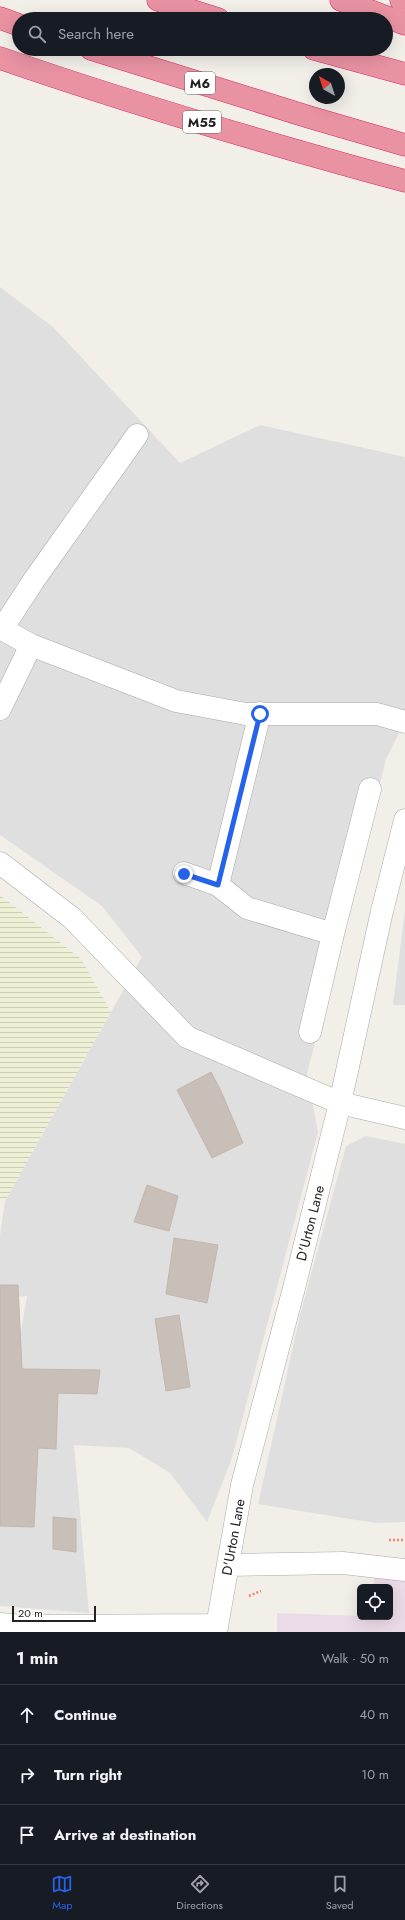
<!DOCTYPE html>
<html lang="en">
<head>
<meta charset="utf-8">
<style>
	body { margin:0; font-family:Jost,sans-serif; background:#20242c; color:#f1f3f6 }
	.controls { position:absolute; right:12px; bottom:12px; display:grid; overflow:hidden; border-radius:6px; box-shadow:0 4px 16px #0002 }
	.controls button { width:36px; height:36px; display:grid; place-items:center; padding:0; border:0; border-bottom:1px solid #363941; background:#171b24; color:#f1f3f6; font:20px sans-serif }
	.compass { position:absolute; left:309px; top:68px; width:36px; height:36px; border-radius:50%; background:#171b24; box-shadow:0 4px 16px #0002; rotate:321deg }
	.scale { position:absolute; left:12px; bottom:10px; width:84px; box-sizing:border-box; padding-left:4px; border:2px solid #222; border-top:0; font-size:11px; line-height:14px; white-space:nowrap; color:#222; -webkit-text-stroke:3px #fff; paint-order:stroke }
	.stop { position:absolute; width:12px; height:12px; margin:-9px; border:3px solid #2563eb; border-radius:50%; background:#fff }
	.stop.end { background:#2563eb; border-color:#fff; box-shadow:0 1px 4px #0008 }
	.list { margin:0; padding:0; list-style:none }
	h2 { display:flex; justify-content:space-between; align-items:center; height:52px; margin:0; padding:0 16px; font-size:17px }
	h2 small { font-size:13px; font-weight:400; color:#9ea1a6 }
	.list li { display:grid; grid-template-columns:26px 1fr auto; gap:12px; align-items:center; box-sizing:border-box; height:60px; padding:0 16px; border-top:1px solid #363941 }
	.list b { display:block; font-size:15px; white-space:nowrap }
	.list em { font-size:13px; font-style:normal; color:#9ea1a6 }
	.icon { flex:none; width:22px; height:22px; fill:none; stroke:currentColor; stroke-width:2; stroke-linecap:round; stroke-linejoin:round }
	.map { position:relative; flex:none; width:405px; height:1632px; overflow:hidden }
	.search { position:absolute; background:#171b24; box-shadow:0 4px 16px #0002; left:12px; right:12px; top:12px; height:44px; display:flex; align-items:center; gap:10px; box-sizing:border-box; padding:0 14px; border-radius:22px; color:#9ea1a6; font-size:15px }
	.sheet { height:232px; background:#171b24 }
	nav { display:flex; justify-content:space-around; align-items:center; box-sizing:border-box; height:56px; border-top:1px solid #363941; background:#171b24; font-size:11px; color:#9ea1a6 }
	nav a { display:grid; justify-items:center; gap:2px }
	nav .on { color:#2563eb }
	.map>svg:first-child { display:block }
	.residential { fill:#e0dfdf }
	.industrial { fill:#ebdbe8 }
	.farmland { fill:url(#farmland-rules) }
	.building { fill:#c7bfb8; stroke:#c4b6ab }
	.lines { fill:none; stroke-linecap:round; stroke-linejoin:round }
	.minor-casing { stroke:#a9a9a9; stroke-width:23 }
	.highway-casing { stroke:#dc2a67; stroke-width:23 }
	.path { stroke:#fa8072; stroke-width:2.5; stroke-dasharray:2 2; stroke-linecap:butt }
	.minor { stroke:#fff; stroke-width:22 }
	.highway { stroke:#e892a2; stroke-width:22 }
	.route { stroke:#2563eb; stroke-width:5 }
	.labels { text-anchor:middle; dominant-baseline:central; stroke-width:3.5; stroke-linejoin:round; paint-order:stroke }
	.shield { fill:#fff; stroke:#646464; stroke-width:1 }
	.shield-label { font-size:13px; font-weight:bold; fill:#222 }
	.street-label { font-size:14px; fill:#222; stroke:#fff }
</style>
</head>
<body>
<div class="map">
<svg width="405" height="1632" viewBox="0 0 405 1632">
	<defs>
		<pattern id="farmland-rules" width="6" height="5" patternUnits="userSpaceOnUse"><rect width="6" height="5" fill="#eef0d5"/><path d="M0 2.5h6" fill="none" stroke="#ccceb7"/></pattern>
	</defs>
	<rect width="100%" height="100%" fill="#f2efe9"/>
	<!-- residential -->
	<path class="residential" d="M0 287 53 327 180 463 260 425 405 457V721L386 759 307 1074 318 1132 232 1458 207 1522 170 1473 129 1448 74 1445 89 1613 0 1606V1409H8L27 1296 0 1298V1236L5 1201 142 957 102 906 0 835Z
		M405 910V1005H393Z
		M366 1136 405 1144V1522L375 1523 258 1504 300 1315 346 1146Z"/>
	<!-- industrial -->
	<path class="industrial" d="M377 1558H405V1632H277V1613L390 1617V1587H373Z"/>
	<!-- farmland -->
	<path class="farmland" d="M0 895 81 959 111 1012 5 1201 0 1199Z"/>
	<!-- building -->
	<path class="building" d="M211 1072 221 1091 243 1143 212 1158 177 1090Z
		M147 1185 178 1196 169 1231 134 1222Z
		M174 1238 218 1245 207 1303 166 1294Z
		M0 1285H18L22 1369 100 1370 97 1394 58 1393 56 1449 38 1448 34 1527 0 1526Z
		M179 1315 190 1387 166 1391 155 1319Z
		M53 1517 76 1519V1552L53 1549Z"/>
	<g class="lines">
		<!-- minor casing -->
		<g class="minor-casing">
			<path id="minor" d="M0 628 31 645 176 701 246 714H377L405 722
				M2 629 34 580 137 435
				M0 709 31 645
				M0 863 72 918 187 1037 340 1103 405 1118
				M184 873 218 885 260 713
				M218 885 247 908 333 934 370 789
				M310 1032 333 934
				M228 1565 343 1563 405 1570
				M0 1624 26 1626 217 1625
				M216 1632 242 1485 294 1288 340 1103 382 911 405 820"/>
		</g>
		<!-- highway casing -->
		<g class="highway-casing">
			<path id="highway" d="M158 0 218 19
				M341 0 405 24
				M401 0 405 1
				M0 18 19 25
				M91 49 309 117 405 145
				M314 49 405 74
				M0 58C133 104 269 144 405 181"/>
		</g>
		<!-- path -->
		<path class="path" d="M389 1540H405
			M249 1596 261 1591"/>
		<!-- minor -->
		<use href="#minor" class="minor"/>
		<!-- highway -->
		<use href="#highway" class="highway"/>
	</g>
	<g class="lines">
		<!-- route -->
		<path class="route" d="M184 874 218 885 260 714"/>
	</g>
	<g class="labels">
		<!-- shield labels -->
		<g class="shield">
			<rect x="185" y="72" width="30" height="22" rx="3"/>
			<rect x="183" y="111" width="38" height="22" rx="3"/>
		</g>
		<g class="shield-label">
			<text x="200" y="83">M6</text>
			<text x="202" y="122">M55</text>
		</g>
		<!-- street labels -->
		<g class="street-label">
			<text transform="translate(310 1223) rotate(-76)">D'Urton Lane</text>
			<text transform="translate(233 1537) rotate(-80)">D'Urton Lane</text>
		</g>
	</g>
</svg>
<div class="controls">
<button><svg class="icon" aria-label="locate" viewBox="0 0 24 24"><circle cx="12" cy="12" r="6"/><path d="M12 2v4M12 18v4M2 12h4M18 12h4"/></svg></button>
</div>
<svg class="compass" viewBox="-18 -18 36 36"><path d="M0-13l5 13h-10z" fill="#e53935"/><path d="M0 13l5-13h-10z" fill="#9ea1a6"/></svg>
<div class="scale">20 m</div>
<div class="stop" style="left:260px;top:714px"></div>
<div class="stop end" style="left:184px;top:874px"></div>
<div class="search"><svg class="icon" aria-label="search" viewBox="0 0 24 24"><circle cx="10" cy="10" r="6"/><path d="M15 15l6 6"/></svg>Search here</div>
</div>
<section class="sheet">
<h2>1 min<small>Walk · 50 m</small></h2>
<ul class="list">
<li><svg class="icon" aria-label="ahead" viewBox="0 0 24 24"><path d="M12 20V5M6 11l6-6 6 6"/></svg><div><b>Continue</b></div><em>40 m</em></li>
<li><svg class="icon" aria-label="right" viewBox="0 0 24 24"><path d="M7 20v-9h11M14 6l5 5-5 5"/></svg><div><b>Turn right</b></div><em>10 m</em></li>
<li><svg class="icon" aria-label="arrive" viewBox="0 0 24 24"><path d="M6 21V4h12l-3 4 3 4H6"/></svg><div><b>Arrive at destination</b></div></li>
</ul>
</section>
<nav>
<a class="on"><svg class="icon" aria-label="map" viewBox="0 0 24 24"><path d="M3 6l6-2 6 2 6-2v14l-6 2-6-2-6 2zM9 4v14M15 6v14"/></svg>Map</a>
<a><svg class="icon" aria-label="directions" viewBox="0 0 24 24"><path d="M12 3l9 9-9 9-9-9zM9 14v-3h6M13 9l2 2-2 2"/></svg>Directions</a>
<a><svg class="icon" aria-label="saved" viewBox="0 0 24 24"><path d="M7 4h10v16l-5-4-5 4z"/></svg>Saved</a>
</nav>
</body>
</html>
